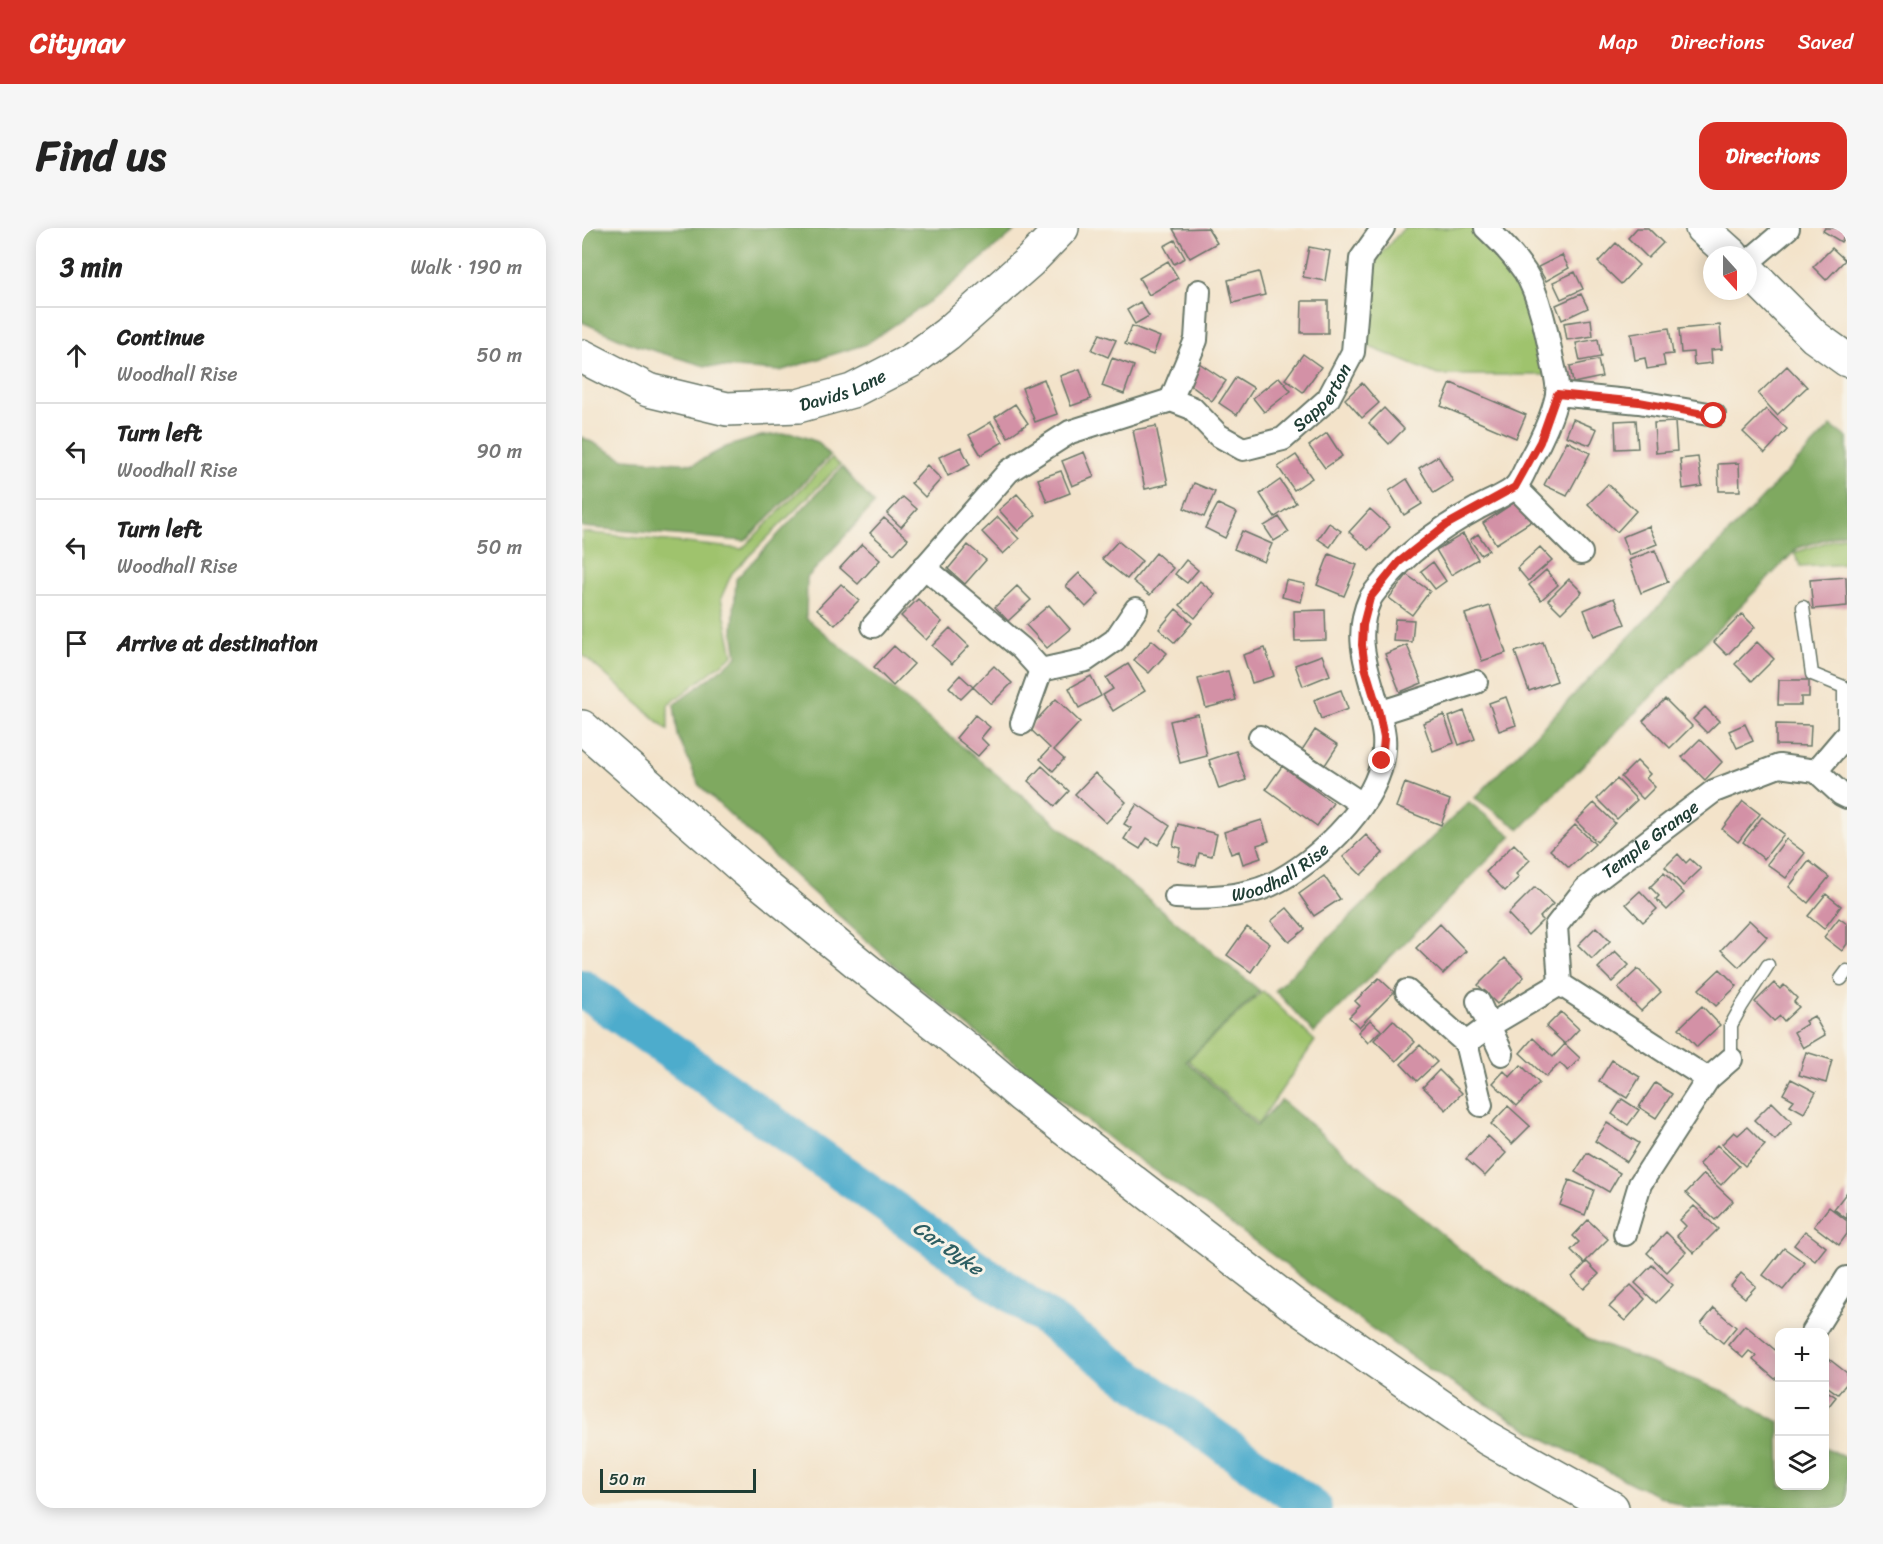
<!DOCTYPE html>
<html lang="en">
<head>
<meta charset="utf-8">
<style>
	body { margin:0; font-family:Sriracha,sans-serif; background:#f6f6f6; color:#222 }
	.controls { position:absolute; right:18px; bottom:18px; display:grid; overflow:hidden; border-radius:12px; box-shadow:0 3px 15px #0003 }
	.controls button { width:54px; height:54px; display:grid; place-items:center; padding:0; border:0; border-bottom:2px solid #e0e0e0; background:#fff; color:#222; font:30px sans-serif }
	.compass { position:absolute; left:1121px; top:18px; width:54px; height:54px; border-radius:50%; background:#fff; box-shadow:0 3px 15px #0003; rotate:159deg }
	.scale { position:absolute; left:18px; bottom:15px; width:156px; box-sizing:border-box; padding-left:6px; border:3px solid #1f3d34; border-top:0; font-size:16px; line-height:21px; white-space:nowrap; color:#1f3d34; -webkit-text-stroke:4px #f7f3e8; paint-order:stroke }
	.stop { position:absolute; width:18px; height:18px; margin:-14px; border:4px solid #d93025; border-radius:50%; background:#fff }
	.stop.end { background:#d93025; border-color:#fff; box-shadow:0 2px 6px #0008 }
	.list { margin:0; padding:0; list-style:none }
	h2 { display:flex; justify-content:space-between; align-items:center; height:78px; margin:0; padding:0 24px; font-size:26px }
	h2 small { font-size:20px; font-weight:400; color:#767676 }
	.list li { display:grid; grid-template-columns:39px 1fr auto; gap:18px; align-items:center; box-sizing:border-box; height:96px; padding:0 24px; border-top:2px solid #e0e0e0 }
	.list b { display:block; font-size:22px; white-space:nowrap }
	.list p { margin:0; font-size:20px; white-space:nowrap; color:#767676 }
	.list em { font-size:20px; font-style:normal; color:#767676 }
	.icon { flex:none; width:33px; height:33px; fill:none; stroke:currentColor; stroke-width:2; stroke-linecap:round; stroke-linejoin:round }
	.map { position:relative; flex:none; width:1265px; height:1280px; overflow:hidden; border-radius:18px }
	header { display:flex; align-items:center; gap:36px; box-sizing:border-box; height:84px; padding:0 30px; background:#d93025; color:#fff }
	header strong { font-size:28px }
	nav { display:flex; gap:33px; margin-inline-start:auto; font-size:21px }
	.intro { display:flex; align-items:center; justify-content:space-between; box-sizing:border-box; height:144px; padding:0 36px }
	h1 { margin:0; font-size:42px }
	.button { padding:15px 27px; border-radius:18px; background:#d93025; color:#fff; font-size:21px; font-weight:700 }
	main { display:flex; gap:36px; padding:0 36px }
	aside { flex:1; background:#fff; border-radius:18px; box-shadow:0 3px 15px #0003 }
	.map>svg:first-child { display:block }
	.green { fill:#9fc36d; stroke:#5f8050; stroke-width:1.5 }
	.forest { fill:#7fa960; stroke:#4f734a; stroke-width:1.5 }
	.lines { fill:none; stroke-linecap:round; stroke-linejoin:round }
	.river { stroke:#4daccc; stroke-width:38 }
	.building { fill:#d391a6 }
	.lane-casing { stroke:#697768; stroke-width:15 }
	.street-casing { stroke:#697768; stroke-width:26 }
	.secondary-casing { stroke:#697768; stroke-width:36 }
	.highway-casing { stroke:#697768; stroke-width:36 }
	.lane { stroke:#fff; stroke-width:12 }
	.street { stroke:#fff; stroke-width:22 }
	.secondary { stroke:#fff; stroke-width:33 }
	.highway { stroke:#fff; stroke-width:33 }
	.route { stroke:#d93025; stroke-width:8 }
	.labels { text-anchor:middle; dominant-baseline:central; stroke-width:6; stroke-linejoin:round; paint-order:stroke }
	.street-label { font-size:18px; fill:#1f3d34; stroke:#f7f3e8 }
	.water-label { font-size:20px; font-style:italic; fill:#2d5e62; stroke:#f7f3e8 }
</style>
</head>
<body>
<header>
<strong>Citynav</strong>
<nav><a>Map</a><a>Directions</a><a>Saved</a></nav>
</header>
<div class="intro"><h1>Find us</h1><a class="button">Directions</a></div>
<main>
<aside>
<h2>3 min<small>Walk · 190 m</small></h2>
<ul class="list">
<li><svg class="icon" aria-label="ahead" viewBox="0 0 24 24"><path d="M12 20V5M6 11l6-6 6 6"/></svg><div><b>Continue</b><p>Woodhall Rise</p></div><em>50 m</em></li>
<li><svg class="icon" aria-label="left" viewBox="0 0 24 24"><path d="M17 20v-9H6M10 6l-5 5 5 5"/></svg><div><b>Turn left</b><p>Woodhall Rise</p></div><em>90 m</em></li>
<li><svg class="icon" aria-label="left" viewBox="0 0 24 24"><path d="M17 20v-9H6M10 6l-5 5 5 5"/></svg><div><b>Turn left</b><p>Woodhall Rise</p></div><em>50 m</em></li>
<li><svg class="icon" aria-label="arrive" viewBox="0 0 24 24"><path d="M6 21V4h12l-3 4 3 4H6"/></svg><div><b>Arrive at destination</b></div></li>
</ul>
</aside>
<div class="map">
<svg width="1265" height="1280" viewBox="0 0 1265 1280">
	<rect width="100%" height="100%" fill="#f7f3e8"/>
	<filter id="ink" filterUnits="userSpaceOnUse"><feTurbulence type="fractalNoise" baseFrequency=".0167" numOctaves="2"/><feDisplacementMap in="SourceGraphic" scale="12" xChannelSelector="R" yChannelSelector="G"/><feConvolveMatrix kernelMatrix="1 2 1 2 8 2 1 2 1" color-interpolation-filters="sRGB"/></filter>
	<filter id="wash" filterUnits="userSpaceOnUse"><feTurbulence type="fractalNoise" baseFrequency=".008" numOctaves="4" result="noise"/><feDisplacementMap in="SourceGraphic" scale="24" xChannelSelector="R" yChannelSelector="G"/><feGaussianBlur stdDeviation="1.35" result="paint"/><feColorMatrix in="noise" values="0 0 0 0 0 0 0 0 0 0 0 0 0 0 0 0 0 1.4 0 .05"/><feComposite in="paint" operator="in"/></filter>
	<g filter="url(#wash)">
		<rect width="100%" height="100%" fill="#f3e3ca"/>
		<!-- green -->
		<path class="green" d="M822 0H891C900 10 911 20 919 31 945 64 955 108 964 147H856L783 117 788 41 796 29Z
			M250 230 258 237 150 345 139 370 151 427 86 477V502L0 426V304L160 321Z
			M1265 307V336L1219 339 1212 325Z
			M681 763 733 813 676 896 606 832Z"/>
		<!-- forest -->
		<path class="forest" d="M0 0H436L357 67 284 116 198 143 123 138 50 116 0 94Z
			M1249 198 1265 210V304L1216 320 938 601 893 570Z
			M210 205 236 214 248 228 163 313 0 299V209L42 231 112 236 144 219 179 208Z
			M260 239 292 276 225 350 224 390 678 763 604 833 675 898 699 872 880 1023 1005 1111 1141 1163 1197 1194 1198 1258H1242L1243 1219 1265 1231V1280H1105L1057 1259 961 1210 850 1143 747 1070 642 990 534 916 332 755 218 653 117 557 96 508 92 477 155 429 151 402 154 351Z
			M887 574 930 608 732 805 693 762Z"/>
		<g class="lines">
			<!-- river -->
			<path class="river" d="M0 760 731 1280"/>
		</g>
		<g id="blocks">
			<!-- building -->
			<path class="building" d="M626 0 635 15 608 30 591 1Z
				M1055 0H1066L1081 15 1066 30 1046 10Z
				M1243 0H1265V4L1259 14 1241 3Z
				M593 12 603 30 592 36 582 18Z
				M1034 15 1057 37 1039 56 1016 34Z
				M727 19 748 23 743 53 721 49Z
				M1250 20 1263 32 1244 52 1231 39Z
				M980 27 987 40 964 53 956 39Z
				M586 33 596 50 567 67 557 50Z
				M677 44 683 67 651 75 646 52Z
				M993 44 1001 61 979 71 971 54Z
				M999 66 1006 80 980 92 974 77Z
				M720 73H746V105H719Z
				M558 74 567 88 553 96 545 82Z
				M1009 91 1011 108 985 112 982 95Z
				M1138 97 1140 121 1129 122 1130 135 1112 137 1111 124 1099 125 1097 101Z
				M550 98 578 109 571 127 543 116Z
				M1087 100 1091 126 1081 127 1083 138 1065 141 1063 130 1053 132 1049 106Z
				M518 106 534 112 526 129 510 122Z
				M1016 111 1019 129 998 133 994 115Z
				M721 126 739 139 721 164 703 151Z
				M530 130 552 138 542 166 520 158Z
				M1016 132 1020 149 991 155 988 138Z
				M617 135 644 153 630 173 604 154Z
				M1205 138 1225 159 1195 187 1176 166Z
				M498 141 509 171 489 178 478 148Z
				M654 149 672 160 655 187 637 175Z
				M697 149 709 163 682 184 671 170Z
				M462 151 475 186 453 194 440 160Z
				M780 155 797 175 780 190 763 171Z
				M869 155 944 187 934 210 859 178Z
				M433 176 446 195 426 209 413 189Z
				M802 180 822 201 807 216 787 195Z
				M1184 181 1205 201 1183 225 1161 204Z
				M991 191 1015 201 1008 217 984 208Z
				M1054 192 1056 220 1034 221 1033 193Z
				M409 194 421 214 399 227 387 207Z
				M1093 194 1095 223 1074 225 1072 195Z
				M574 198 586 256 563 261 551 202Z
				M745 205 760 228 743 240 727 218Z
				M985 213 1008 225 985 268 962 257Z
				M379 219 388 237 366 248 357 229Z
				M502 224 512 249 490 258 480 233Z
				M714 227 730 250 712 262 696 239Z
				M856 228 871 253 852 265 837 240Z
				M1116 229 1120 258 1101 261 1098 231Z
				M1157 235 1158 263H1137L1136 236Z
				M345 237 359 251 343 269 329 255Z
				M479 243 488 265 465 274 456 251Z
				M825 251 840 276 822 287 807 263Z
				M698 252 714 275 693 289 678 266Z
				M612 255 633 264 622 289 602 280Z
				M1026 256 1054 283 1035 304 1006 276Z
				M435 266 454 287 436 303 417 282Z
				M321 269 335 281 319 299 305 286Z
				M936 272 950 293 914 316 901 295Z
				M636 276 655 285 643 310 623 300Z
				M788 281 808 299 787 322 767 304Z
				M416 289 437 311 421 326 400 304Z
				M697 289 707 304 692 313 682 298Z
				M302 290 326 311 312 326 288 305Z
				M747 295 759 303 748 319 736 311Z
				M1067 298 1075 316 1047 327 1040 309Z
				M660 303 690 316 682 334 652 321Z
				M881 306 896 331 869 347 854 322Z
				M896 306 907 322 899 327 888 312Z
				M536 313 560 333 545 351 520 331Z
				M280 316 298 332 276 356 258 340Z
				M386 317 404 332 383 356 366 341Z
				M958 319 970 332 946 353 935 340Z
				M1073 322 1086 354 1059 365 1047 332Z
				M574 325 591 340 568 367 551 353Z
				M747 326 775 337 762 368 735 357Z
				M604 332 616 342 605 355 593 346Z
				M851 334 864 353 853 361 839 343Z
				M964 342 976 357 959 372 947 357Z
				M497 345 517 366 504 379 484 358Z
				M825 347 848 363 830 387 807 370Z
				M1264 349 1265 378 1231 381 1228 352Z
				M987 351 1000 364 979 385 966 372Z
				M704 352 723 356 719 374 700 369Z
				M618 353 633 366 613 390 598 377Z
				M259 356 277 372 253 397 235 381Z
				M435 358 449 372 426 393 413 379Z
				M1032 370 1043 396 1012 408 1002 382Z
				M336 371 360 394 344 412 319 388Z
				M467 377 488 401 465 420 444 397Z
				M908 378 924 425 900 433 883 386Z
				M594 381 610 395 593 415 577 401Z
				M743 382 744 412 713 413 712 383Z
				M1160 386 1173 399 1145 427 1132 414Z
				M813 391 832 392 830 414 811 413Z
				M368 400 387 418 370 436 350 418Z
				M570 412 585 425 567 445 552 432Z
				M961 414 975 453 947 463 933 424Z
				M1175 414 1192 431 1170 453 1153 436Z
				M825 417 840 455 818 464 803 426Z
				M312 418 332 436 311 458 292 439Z
				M683 420 692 448 670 455 661 427Z
				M740 427 748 447 721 458 713 437Z
				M546 436 563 463 531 483 521 467 531 461 524 450Z
				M412 438 430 455 409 476 391 459Z
				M646 443 654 472 624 480 616 451Z
				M378 447 391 459 379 471 367 459Z
				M509 448 519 468 497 480 487 460Z
				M1197 452H1227V469H1219V477H1196Z
				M759 462 766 481 739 491 732 472Z
				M924 469 934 497 917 503 907 475Z
				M474 471 498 494 472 522 482 531 471 543 458 531 468 520 447 500Z
				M1083 471 1110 498 1088 520 1061 493Z
				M1123 479 1137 493 1125 505 1111 491Z
				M882 483 893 511 877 517 867 489Z
				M616 486 625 528 598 535 588 493Z
				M393 487 408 499 399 510 406 517 396 528 374 510Z
				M862 487 872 515 851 523 841 495Z
				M1163 496 1171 513 1155 520 1147 503Z
				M1194 496 1229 497 1228 518 1194 517Z
				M733 502 756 517 743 537 720 522Z
				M1118 511 1140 534 1123 552 1100 529Z
				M654 523 664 552 637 561 627 532Z
				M1055 533 1068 546 1064 550 1073 559 1061 571 1039 549Z
				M460 538 487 563 473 578 446 553Z
				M700 538 751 575 735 598 684 561Z
				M513 545 544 574 524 595 493 566Z
				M1035 551 1055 572 1035 591 1015 571Z
				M823 555 868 572 859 597 814 579Z
				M1161 573 1178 586 1156 614 1140 601Z
				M1012 575 1033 595 1015 614 994 593Z
				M555 576 588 598 576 617 565 610 558 621 542 611 549 600 542 596Z
				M1180 589 1202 606 1182 631 1161 614Z
				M680 592 687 613 675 617 679 630 661 636 657 623 649 626 642 604Z
				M596 596 635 606 630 628 617 625 614 638 596 633 599 620 591 618Z
				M993 597 1013 616 987 640 968 622Z
				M784 607 801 625 779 647 761 629Z
				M1204 611 1223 625 1204 650 1185 636Z
				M932 616 948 632 934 646 937 649 923 663 904 644Z
				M1096 626 1104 635 1108 631 1119 641 1101 658 1083 639Z
				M1227 633 1247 649 1226 675 1207 659Z
				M1082 645 1102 665 1085 682 1074 671 1077 668 1068 659Z
				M742 648 758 671 732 688 717 666Z
				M953 659 971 676 958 689 961 692 946 707 926 686Z
				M1058 663 1075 681 1061 694 1044 676Z
				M1244 666 1259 678 1242 701 1226 688Z
				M705 680 723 701 707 714 689 693Z
				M1257 690 1265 696V716L1260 723 1242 709Z
				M1167 692 1185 709 1157 739 1139 722Z
				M858 696 884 723 861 746 834 720Z
				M665 699 688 716 669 744 645 727Z
				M1014 699 1028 713 1010 731 996 717Z
				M1033 723 1047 737 1030 754 1016 740Z
				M923 730 942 749 915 776 896 757Z
				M1056 741 1079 764 1059 783 1036 760Z
				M1138 741 1155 758 1134 778 1117 761Z
				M797 750 812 764 777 799 767 789 778 778 773 773Z
				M1192 755 1198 761 1202 757 1215 770 1212 774 1217 779 1202 793 1198 788 1192 793 1173 774Z
				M1120 778 1138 797 1115 819 1097 800Z
				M979 784 997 801 983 816 964 799Z
				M1232 788 1243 807 1221 820 1212 804 1225 796 1223 793Z
				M788 792 799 802 786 815 776 804Z
				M811 792 833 814 814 833 792 812Z
				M951 810 971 829 983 816 998 830 986 843 978 835 964 849 938 825Z
				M838 817 855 834 835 853 819 836Z
				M1224 824 1250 832 1244 855 1217 847Z
				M1030 832 1058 849 1045 870 1017 853Z
				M939 837 957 855 935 878 911 855 922 843 928 849Z
				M857 842 880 865 864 882 841 859Z
				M1209 851 1234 864 1222 885 1208 877 1212 872 1201 866Z
				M1073 855 1090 866 1074 890 1057 879Z
				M1040 871 1057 882 1046 897 1030 886Z
				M1190 874 1210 894 1193 912 1172 892Z
				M926 878 948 898 930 916 909 896Z
				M1025 895 1057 915 1045 934 1013 913Z
				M1165 899 1183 917 1163 938 1140 916 1152 904 1156 907Z
				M906 908 924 925 903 948 884 931Z
				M1135 917 1157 938 1139 957 1117 936Z
				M1005 925 1038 945 1027 964 993 944Z
				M1122 946 1151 973 1133 992 1104 965Z
				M987 952 1012 962 1003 987 978 977Z
				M1265 964V991L1252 981Z
				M1112 978 1136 1001 1112 1025 1095 1008 1104 998 1098 992Z
				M1247 979 1265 993V1006L1257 1017 1232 998Z
				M1006 992 1026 1011 1002 1035 989 1022 997 1014 991 1008Z
				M1223 1003 1244 1019 1233 1033 1212 1017Z
				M1084 1004 1104 1024 1085 1044 1065 1025Z
				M1202 1020 1223 1035 1201 1062 1181 1047Z
				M1005 1034 1017 1046 1002 1061 990 1049Z
				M1070 1037 1091 1057 1074 1075 1053 1055Z
				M1159 1045 1174 1058 1163 1070 1149 1058Z
				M1049 1057 1063 1071 1043 1093 1027 1079Z
				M1132 1080 1154 1099 1141 1115 1119 1096Z
				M1163 1097 1198 1126V1146L1193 1151 1171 1132 1174 1128 1167 1123 1161 1130 1146 1117Z
				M1247 1131 1265 1145V1155L1256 1166 1242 1156V1137Z
				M1242 1161 1254 1169 1242 1184Z"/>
		</g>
	</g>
	<g filter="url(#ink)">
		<use href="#blocks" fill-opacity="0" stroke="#697768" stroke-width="1.5"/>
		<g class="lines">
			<!-- lane casing -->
			<g class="lane-casing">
				<path id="lane" d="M1221 379 1230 446 1262 459V510
					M1259 751 1265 743
					M1149 831V797L1159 779 1186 737"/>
			</g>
			<!-- street casing -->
			<g class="street-casing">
				<g id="street">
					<path d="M1166 34 1206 0"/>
					<path d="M975 166 1057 174 1132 187"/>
					<path d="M589 172 614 112 617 63"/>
					<path d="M933 259 999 325"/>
					<path d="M342 339 439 420 459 442 504 432 533 412 554 381"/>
					<path id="s1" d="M291 398 427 243 488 204 589 172 610 180 636 207 661 221 701 211 746 171 771 124 779 31 801 0"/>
					<path d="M797 485 894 454"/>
					<path d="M440 495 459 442"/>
					<path d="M678 509 780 576"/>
					<path d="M1234 543 1262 510"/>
					<path id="s2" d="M594 669C622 671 662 669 688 657 737 634 807 568 802 509 797 462 766 419 788 371 791 365 797 359 802 353 827 322 859 300 894 281 904 275 927 266 934 258 940 251 944 239 949 230 959 213 971 187 975 167 977 156 972 142 970 131 965 106 957 66 943 44 932 28 918 13 904 0"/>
					<path d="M825 763 884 815"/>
					<path d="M896 773 920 826"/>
					<path id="s3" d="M1126 851 978 756 974 698 1003 661 1132 563 1197 538 1234 543 1259 566 1265 569"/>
					<path d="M899 877 884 815 907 798 978 756"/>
					<path d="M1043 1006 1058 956 1126 851 1149 831"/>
					<path d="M1231 1104 1265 1050"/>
				</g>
			</g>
			<!-- secondary casing -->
			<g class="secondary-casing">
				<g id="secondary">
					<path d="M1120 0 1150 27"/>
					<path d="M1166 42 1233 109 1265 132"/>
					<path id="s4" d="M0 128 66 162 145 181 216 178 270 163 330 132 365 106 448 33 480 0"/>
				</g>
			</g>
			<!-- highway casing -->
			<g class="highway-casing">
				<path id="highway" d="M0 499 162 641 281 739 386 822 440 868 709 1075 905 1210 1030 1280"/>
			</g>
			<!-- lane -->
			<use href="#lane" class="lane"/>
			<!-- street -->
			<use href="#street" class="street"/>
			<!-- secondary -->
			<use href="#secondary" class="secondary"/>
			<!-- highway -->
			<use href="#highway" class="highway"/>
		</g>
	</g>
	<g class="lines" filter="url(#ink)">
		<!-- route -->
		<path class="route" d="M800 533 802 510 797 485 783 439 780 417 781 397 788 370 817 334 864 297 933 259 958 214 975 166 1057 174 1132 188"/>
	</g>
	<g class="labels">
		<!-- street labels -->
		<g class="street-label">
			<text stroke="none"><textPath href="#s4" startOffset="274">Davids Lane</textPath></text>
			<text stroke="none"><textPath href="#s1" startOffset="572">Sapperton</textPath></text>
			<text stroke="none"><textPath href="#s3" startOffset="363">Temple Grange</textPath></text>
			<text stroke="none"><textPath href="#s2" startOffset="110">Woodhall Rise</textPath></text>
		</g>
		<!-- water labels -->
		<g class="water-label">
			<text transform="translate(366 1020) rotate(35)">Car Dyke</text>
		</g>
	</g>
</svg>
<div class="controls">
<button>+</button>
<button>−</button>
<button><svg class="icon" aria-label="layers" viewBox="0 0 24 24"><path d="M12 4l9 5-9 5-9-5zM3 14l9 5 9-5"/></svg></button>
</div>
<svg class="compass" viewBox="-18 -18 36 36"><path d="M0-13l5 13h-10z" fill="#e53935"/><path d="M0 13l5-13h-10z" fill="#767676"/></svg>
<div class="scale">50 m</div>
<div class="stop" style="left:1132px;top:188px"></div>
<div class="stop end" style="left:800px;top:533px"></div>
</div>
</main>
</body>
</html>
